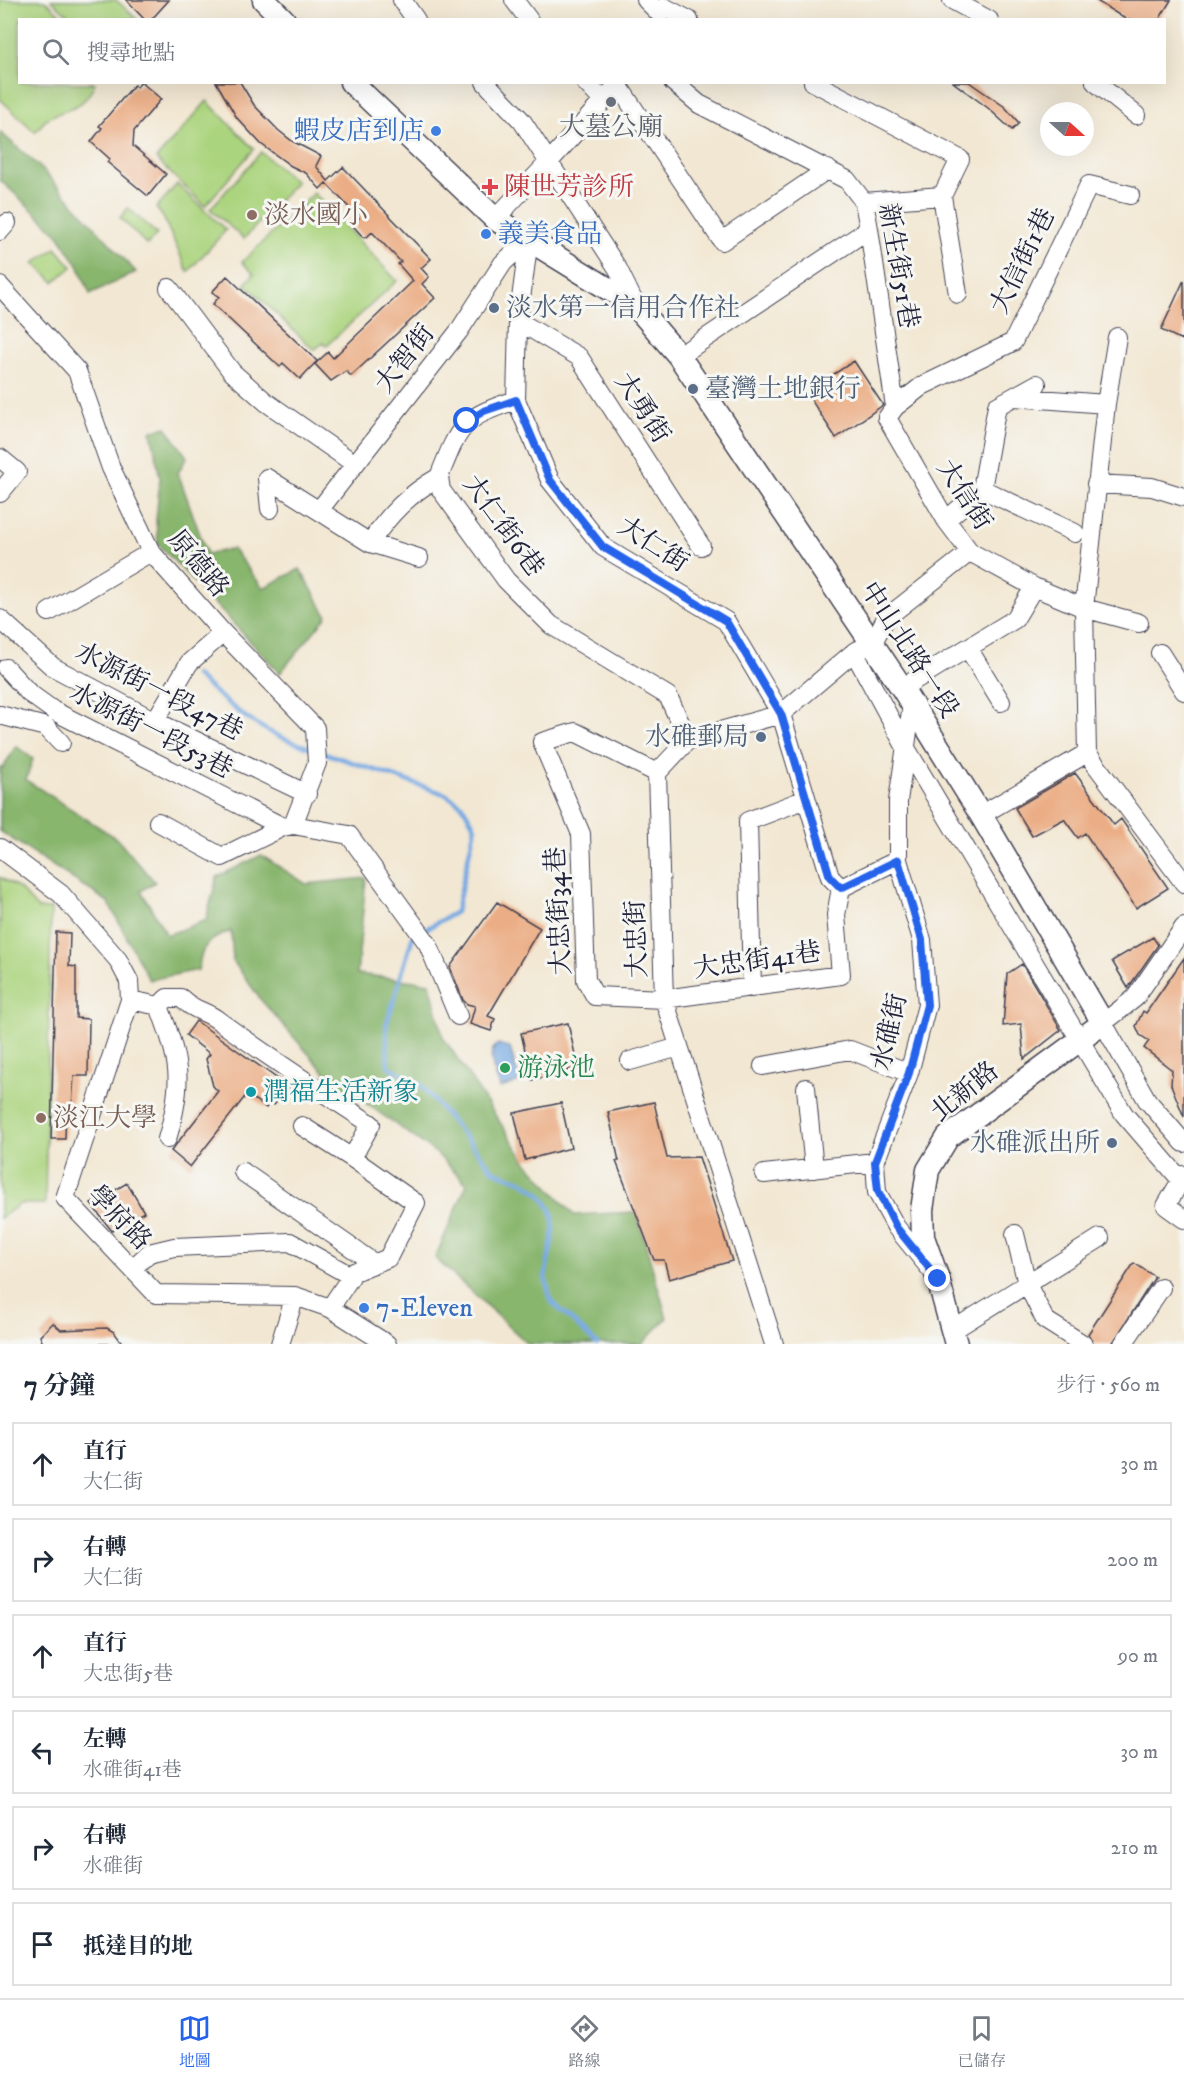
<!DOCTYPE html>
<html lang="zh-TW">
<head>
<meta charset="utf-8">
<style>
	body { margin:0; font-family:"IM FELL DW Pica","Noto Serif TC",serif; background:#f2f2f3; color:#1f2937 }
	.compass { position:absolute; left:1040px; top:102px; width:54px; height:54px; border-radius:50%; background:#fff; box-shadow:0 6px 24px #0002; rotate:111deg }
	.stop { position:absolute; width:18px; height:18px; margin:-14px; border:4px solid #2563eb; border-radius:50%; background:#fff }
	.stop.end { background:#2563eb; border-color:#fff; box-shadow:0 2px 6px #0008 }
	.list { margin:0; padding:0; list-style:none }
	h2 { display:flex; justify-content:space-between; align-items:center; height:78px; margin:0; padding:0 24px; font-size:26px }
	h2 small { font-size:20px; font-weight:400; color:#747a83 }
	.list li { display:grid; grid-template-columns:39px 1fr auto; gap:18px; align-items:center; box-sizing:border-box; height:84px; margin:0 12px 12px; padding:0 12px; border:2px solid #e0e1e3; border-radius:0px }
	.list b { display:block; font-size:22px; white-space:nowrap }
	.list p { margin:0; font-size:20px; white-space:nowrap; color:#747a83 }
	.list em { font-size:20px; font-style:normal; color:#747a83 }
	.icon { flex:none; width:33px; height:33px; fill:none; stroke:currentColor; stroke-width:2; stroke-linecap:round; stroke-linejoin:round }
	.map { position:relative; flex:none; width:1184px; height:1344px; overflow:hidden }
	.search { position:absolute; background:#fff; box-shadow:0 6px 24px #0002; left:18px; right:18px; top:18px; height:66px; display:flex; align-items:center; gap:15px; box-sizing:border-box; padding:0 21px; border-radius:0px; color:#747a83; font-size:22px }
	.sheet { height:654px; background:#fff }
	nav { display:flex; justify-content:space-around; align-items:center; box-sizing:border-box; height:84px; border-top:2px solid #e0e1e3; background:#fff; font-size:16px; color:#747a83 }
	nav a { display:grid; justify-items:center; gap:3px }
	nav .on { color:#2563eb }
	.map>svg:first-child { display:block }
	.green { fill:#abd47e; stroke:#667b5c; stroke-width:1.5 }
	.forest { fill:#88b66d; stroke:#556c54; stroke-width:1.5 }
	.water { fill:#76a9e2; stroke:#4c668e; stroke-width:1.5 }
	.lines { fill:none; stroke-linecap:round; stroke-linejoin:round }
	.stream { stroke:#76a9e2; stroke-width:4.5 }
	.building { fill:#ebad85 }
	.minor-casing { stroke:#414052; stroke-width:20 }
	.major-casing { stroke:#414052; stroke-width:25 }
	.minor { stroke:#fff; stroke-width:18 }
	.major { stroke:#fff; stroke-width:22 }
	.route { stroke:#2563eb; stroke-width:8 }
	.worship-dot { fill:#6b7280; stroke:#f6f6f2; stroke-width:2 }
	.shop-dot { fill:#3f7fe0; stroke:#f6f6f2; stroke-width:2 }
	.health-dot { fill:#e0444e; stroke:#f6f6f2; stroke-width:2 }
	.education-dot { fill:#8d6e63; stroke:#f6f6f2; stroke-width:2 }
	.service-dot { fill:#5c6f8a; stroke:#f6f6f2; stroke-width:2 }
	.leisure-dot { fill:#2e9e5b; stroke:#f6f6f2; stroke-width:2 }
	.culture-dot { fill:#0f9aa8; stroke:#f6f6f2; stroke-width:2 }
	.labels { text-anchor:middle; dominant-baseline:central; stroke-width:6; stroke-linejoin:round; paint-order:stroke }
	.worship-label { font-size:26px; fill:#5b616d; stroke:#f6f6f2 }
	.shop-label { font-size:26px; fill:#366cbe; stroke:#f6f6f2; text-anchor:start }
	.health-label { font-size:26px; fill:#be3a42; stroke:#f6f6f2; text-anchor:start }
	.education-label { font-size:26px; fill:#785e54; stroke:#f6f6f2; text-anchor:start }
	.street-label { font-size:26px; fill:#22223b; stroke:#f6f6f2 }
	.service-label { font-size:26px; fill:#4e5e75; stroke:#f6f6f2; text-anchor:start }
	.leisure-label { font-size:26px; fill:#27864d; stroke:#f6f6f2; text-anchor:start }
	.culture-label { font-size:26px; fill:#0d838f; stroke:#f6f6f2; text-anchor:start }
</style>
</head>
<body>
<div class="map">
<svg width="1184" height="1344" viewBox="0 0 1184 1344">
	<rect width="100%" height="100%" fill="#f6f6f2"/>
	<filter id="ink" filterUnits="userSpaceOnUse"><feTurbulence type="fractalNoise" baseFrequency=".0167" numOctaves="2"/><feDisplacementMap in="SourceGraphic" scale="12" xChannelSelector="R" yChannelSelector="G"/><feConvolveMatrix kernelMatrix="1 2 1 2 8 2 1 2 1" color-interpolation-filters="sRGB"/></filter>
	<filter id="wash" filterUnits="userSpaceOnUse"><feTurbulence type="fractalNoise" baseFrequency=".008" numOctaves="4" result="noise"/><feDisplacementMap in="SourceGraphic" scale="24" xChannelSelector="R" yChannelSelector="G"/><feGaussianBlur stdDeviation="1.35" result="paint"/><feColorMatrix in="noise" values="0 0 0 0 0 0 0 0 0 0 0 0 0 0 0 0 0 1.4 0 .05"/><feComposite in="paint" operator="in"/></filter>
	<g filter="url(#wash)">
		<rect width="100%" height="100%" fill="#f2e7d2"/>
		<!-- green -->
		<path class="green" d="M0 0H45L65 19 20 20V82L95 83C85 107 73 107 52 116 46 118 40 127 35 132L0 99Z
			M51 0H116L137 19H73Z
			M207 101 254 149 205 206 156 159Z
			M261 152 296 182 244 239 210 209Z
			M177 184 226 230 188 272 163 217 156 208Z
			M314 193 397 281 326 346 323 343 314 350 245 284 254 274 242 262Z
			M128 208 157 234 147 245 120 218Z
			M56 248 72 267 54 282 34 263Z
			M0 877 20 889 38 909H51L45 1204H20L0 1218Z"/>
		<!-- forest -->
		<path class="forest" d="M0 132 40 167 136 272 90 294 78 265 57 233 0 180Z
			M166 427 187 457 178 473 207 554 233 549 263 588 300 569 327 616 280 673 158 544 156 520 160 478 151 431Z
			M16 746 33 759 26 780 116 838 155 882 141 891 167 935 206 920 217 877 261 855 306 884 366 878 357 974 430 983 443 1037 525 1160 574 1215 636 1212 667 1318 642 1344H528L435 1258 467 1184 436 1153 329 1077 261 1000 233 961 231 931C207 940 202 945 198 970L149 980 108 902 0 831V767L3 768Z"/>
		<!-- water -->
		<path class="water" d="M498 1044 510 1048 520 1082 500 1088C496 1074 484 1053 498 1044Z"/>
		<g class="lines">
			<!-- stream -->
			<path class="stream" d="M195 675C236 710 258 733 311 748
				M322 752 445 794 462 805 475 827 456 912 424 930
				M417 934 413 936 386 1026 388 1066 420 1084 494 1171 524 1182 542 1196 552 1212 554 1230 545 1277 551 1301 597 1344"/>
		</g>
		<g id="blocks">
			<!-- building -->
			<path class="building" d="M126 0H169L151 20H145Z
				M1095 0H1171L1159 20H1127Z
				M141 82 161 99 134 131 133 146 166 174 148 196 107 162 110 159 91 142 102 128 99 126 134 85 137 87Z
				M216 82H240L254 105 278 130 292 141 321 156 316 166 328 181 343 167 431 259 421 268 429 277 422 284 435 298 351 376 346 371 331 381 315 364 328 352 333 358 413 281 398 264 401 262 372 232 367 237H363L354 227 353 223 359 218 326 183 320 189 306 173 291 166 261 144 237 118Z
				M953 82H969L976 87 1005 107 1019 123 1012 130 988 108Z
				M227 276 317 361 300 379 283 363 280 367 213 304 219 297 212 292Z
				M1184 280V341L1161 330Z
				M854 361 883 405 836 438 806 392Z
				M1075 773 1114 825 1121 819 1168 888 1136 908 1085 833 1078 838 1064 819 1032 836 1015 808Z
				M497 902 540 928 488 1016 495 1019 491 1031 470 1024 475 1006 467 1004 463 1000 450 967Z
				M56 932 70 933 69 966 76 967V1018L89 1019 88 1076H74L72 1106H66L65 1139H51Z
				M1153 937 1158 945 1128 988 1112 961Z
				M1184 958V1117L1171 1085 1172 1070 1144 1048 1149 1041 1140 1035 1136 1026 1143 1011 1146 1013Z
				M1022 964 1061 1030 1024 1059 1021 1024 1003 1026 1007 974Z
				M196 1021 289 1087 274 1105 270 1102 266 1108 247 1094 190 1167 171 1151 218 1091 213 1086 206 1059 210 1054 186 1035Z
				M568 1023 578 1068 532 1080 521 1033Z
				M654 1102 667 1158 699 1157 732 1261 669 1279 664 1260H654L616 1161H619L608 1112Z
				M561 1103 571 1148 525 1160 514 1113Z
				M127 1183 144 1212 112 1231 91 1204Z
				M1134 1263 1155 1277 1112 1344H1094L1088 1334Z
				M53 1323 61 1330 107 1328 114 1332 123 1344H43L40 1336Z"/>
		</g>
	</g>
	<g filter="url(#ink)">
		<use href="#blocks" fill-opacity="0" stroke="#414052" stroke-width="1.5"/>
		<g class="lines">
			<!-- minor casing -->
			<g class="minor-casing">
				<path id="minor" d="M402 0 416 20
					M514 0 529 20
					M646 0 660 14
					M952 0 989 20
					M664 7 689 20
					M485 82 522 121 618 269 636 306
					M585 82 602 100
					M673 82 699 104 847 180 864 202 869 229 895 407 887 418 946 520 970 552 1034 587 1084 608 1087 753 981 815
					M813 82 960 159 942 196 864 202
					M1095 82 1136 115
					M618 85 722 241 828 169
					M942 196 958 294
					M495 219 548 163 620 82
					M0 231 7 223
					M529 239 518 321 516 400 550 480 603 547 726 621 781 714 830 877 841 888
					M0 286 77 371 111 468 151 552 223 633 315 728 317 763 293 825 283 827 222 857 158 822
					M169 288 232 372 266 402 355 464
					M518 321 579 357 701 546
					M1117 337 1106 404 1084 608 1139 623
					M679 356 869 229
					M1014 397 1106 404
					M895 407 922 386 1013 342 1089 185 1130 195
					M0 458 17 472 0 493
					M439 477C460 424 462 418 516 400
					M267 478 370 543
					M267 478 270 509
					M1096 484 1152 487 1184 497
					M982 489 1075 533
					M320 509 459 331 503 263 529 239
					M946 520 982 489 997 406 1037 384
					M419 558 370 543C389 514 409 494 439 477L441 490 506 580 551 625 668 696 688 740
					M49 612 151 552
					M0 619 53 667 155 721 307 794
					M968 648 1001 702
					M854 652 906 748 1124 1114 1180 1179
					M1160 653 1184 691
					M6 668 29 693 54 711 283 827
					M902 688 1015 619 1034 587
					M912 704 898 801V860L922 940 927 1005 909 1073 875 1162 877 1192 896 1227 932 1271
					M0 715 46 727 61 743
					M155 721 189 663 223 633
					M1087 753 1184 883
					M657 773 575 732 542 742 581 834 586 980 595 996 664 999 841 975 836 915 841 888
					M293 825 349 835 428 944 458 1016
					M0 848 61 894 118 960 129 981 130 1000 65 1198 156 1294 295 1296 330 1308 387 1344
					M841 888 898 860
					M1184 927 1135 998 1103 1023 1147 1100 1184 1143
					M752 988 748 821 806 799
					M130 1000 159 1006 167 998H181C195 1012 205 1010 219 1021 269 1057 320 1091 371 1124L352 1158 416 1203 388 1258 354 1272 330 1308
					M159 1006C180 1062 184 1081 167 1139
					M630 1061 679 1047
					M763 1066 850 1050 909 1073
					M806 1088 814 1169
					M302 1126 352 1158
					M243 1172 375 1264
					M764 1174 875 1162
					M1184 1175 1166 1206 1184 1219
					M1015 1234 1027 1284 1045 1320 1083 1344
					M133 1268 149 1253 174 1247 290 1242 351 1276
					M953 1330 1100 1238
					M280 1344 295 1296
					M774 1344 664 999 657 773 688 740 781 714 854 652 872 644 886 618 970 552
					M1123 1344 1161 1288"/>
			</g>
			<!-- major casing -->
			<g class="major-casing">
				<path id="major" d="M264 0 284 20
					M351 82 495 219 636 306 679 356 902 688 981 815 1103 1023 948 1137 928 1170 922 1210 923 1237 938 1279 956 1344"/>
			</g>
			<!-- minor -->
			<use href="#minor" class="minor"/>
			<!-- major -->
			<use href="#major" class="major"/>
		</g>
	</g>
	<g class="lines" filter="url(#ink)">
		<!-- route -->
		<path class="route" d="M467 421 484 411 516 400 550 480 603 547 726 621 781 714 830 877 841 888 898 860 922 940 927 1005 909 1073 875 1162 878 1191 896 1227 938 1279"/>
	</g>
	<!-- markers -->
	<circle class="worship-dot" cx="611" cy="102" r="6"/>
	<g class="shop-dot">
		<circle cx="436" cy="131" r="6"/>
		<circle cx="486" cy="234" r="6"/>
		<circle cx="364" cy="1308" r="6"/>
	</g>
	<path class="health-dot" d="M487 178h6v6h6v6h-6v6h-6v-6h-6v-6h6z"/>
	<g class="education-dot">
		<circle cx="252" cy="215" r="6"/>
		<circle cx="41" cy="1118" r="6"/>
	</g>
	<g class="service-dot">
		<circle cx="494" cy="308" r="6"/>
		<circle cx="693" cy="389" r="6"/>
		<circle cx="761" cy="737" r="6"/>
		<circle cx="1112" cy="1143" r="6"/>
	</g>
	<circle class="leisure-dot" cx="505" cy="1068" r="6"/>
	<circle class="culture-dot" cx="251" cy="1092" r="6"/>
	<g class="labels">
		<!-- worship labels -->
		<g class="worship-label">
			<text x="611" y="127">大墓公廟</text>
		</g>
		<!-- shop labels -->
		<g class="shop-label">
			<text x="424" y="131" text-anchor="end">蝦皮店到店</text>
			<text x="498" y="234">義美食品</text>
			<text x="376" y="1308">7-Eleven</text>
		</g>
		<!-- health labels -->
		<g class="health-label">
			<text x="504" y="187">陳世芳診所</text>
		</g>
		<!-- education labels -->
		<g class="education-label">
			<text x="264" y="215">淡水國小</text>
			<text x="53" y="1118">淡江大學</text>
		</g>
		<!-- street labels -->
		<g class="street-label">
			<text transform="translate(1023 261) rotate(-64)">大信街1巷</text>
			<text transform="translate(898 266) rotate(80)">新生街51巷</text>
			<text transform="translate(405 359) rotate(-52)">大智街</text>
			<text transform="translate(642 408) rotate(57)">大勇街</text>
			<text transform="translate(964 495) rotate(57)">大信街</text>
			<text transform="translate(503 526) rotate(54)">大仁街6巷</text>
			<text transform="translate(653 545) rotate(33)">大仁街</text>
			<text transform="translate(198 564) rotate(50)">原德路</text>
			<text transform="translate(909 650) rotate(57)">中山北路一段</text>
			<text transform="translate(159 692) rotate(27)">水源街一段47巷</text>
			<text transform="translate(151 731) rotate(27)">水源街一段53巷</text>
			<text transform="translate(559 911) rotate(-93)">大忠街34巷</text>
			<text transform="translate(637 939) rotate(-92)">大忠街</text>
			<text transform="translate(757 961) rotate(-8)">大忠街41巷</text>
			<text transform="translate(890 1032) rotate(-77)">水碓街</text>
			<text transform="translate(965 1092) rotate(-39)">北新路</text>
			<text transform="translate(119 1218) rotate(46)">學府路</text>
		</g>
		<!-- service labels -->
		<g class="service-label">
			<text x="506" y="308">淡水第一信用合作社</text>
			<text x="705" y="389">臺灣土地銀行</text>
			<text x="749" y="737" text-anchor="end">水碓郵局</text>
			<text x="1100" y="1143" text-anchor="end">水碓派出所</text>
		</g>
		<!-- leisure labels -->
		<g class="leisure-label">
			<text x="517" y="1068">游泳池</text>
		</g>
		<!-- culture labels -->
		<g class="culture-label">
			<text x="263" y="1092">潤福生活新象</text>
		</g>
	</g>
</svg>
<svg class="compass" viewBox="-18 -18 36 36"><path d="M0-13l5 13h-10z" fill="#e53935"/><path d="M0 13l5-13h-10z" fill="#747a83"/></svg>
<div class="stop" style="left:467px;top:421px"></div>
<div class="stop end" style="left:938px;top:1279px"></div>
<div class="search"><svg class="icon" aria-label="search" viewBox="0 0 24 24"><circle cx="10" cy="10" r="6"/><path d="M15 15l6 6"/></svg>搜尋地點</div>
</div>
<section class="sheet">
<h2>7 分鐘<small>步行 · 560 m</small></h2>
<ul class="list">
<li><svg class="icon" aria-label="ahead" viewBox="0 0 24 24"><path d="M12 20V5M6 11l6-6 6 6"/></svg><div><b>直行</b><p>大仁街</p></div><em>30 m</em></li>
<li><svg class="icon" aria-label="right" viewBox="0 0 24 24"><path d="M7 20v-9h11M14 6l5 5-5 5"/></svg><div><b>右轉</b><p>大仁街</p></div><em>200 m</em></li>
<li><svg class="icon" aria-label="ahead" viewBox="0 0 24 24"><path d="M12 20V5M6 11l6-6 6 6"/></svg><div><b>直行</b><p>大忠街5巷</p></div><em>90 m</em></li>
<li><svg class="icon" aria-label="left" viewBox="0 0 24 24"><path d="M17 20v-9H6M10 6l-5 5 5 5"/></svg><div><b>左轉</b><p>水碓街41巷</p></div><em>30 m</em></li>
<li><svg class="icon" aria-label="right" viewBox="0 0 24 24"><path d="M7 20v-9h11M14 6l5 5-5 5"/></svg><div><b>右轉</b><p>水碓街</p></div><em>210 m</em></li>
<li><svg class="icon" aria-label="arrive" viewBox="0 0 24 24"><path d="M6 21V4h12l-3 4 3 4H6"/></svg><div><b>抵達目的地</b></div></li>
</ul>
</section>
<nav>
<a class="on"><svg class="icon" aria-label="map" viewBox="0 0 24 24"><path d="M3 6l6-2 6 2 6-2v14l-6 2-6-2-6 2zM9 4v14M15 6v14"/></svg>地圖</a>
<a><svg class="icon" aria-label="directions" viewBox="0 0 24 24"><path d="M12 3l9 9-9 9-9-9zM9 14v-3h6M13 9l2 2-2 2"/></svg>路線</a>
<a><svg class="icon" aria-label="saved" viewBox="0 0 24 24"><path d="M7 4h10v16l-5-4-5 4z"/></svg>已儲存</a>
</nav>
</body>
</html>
